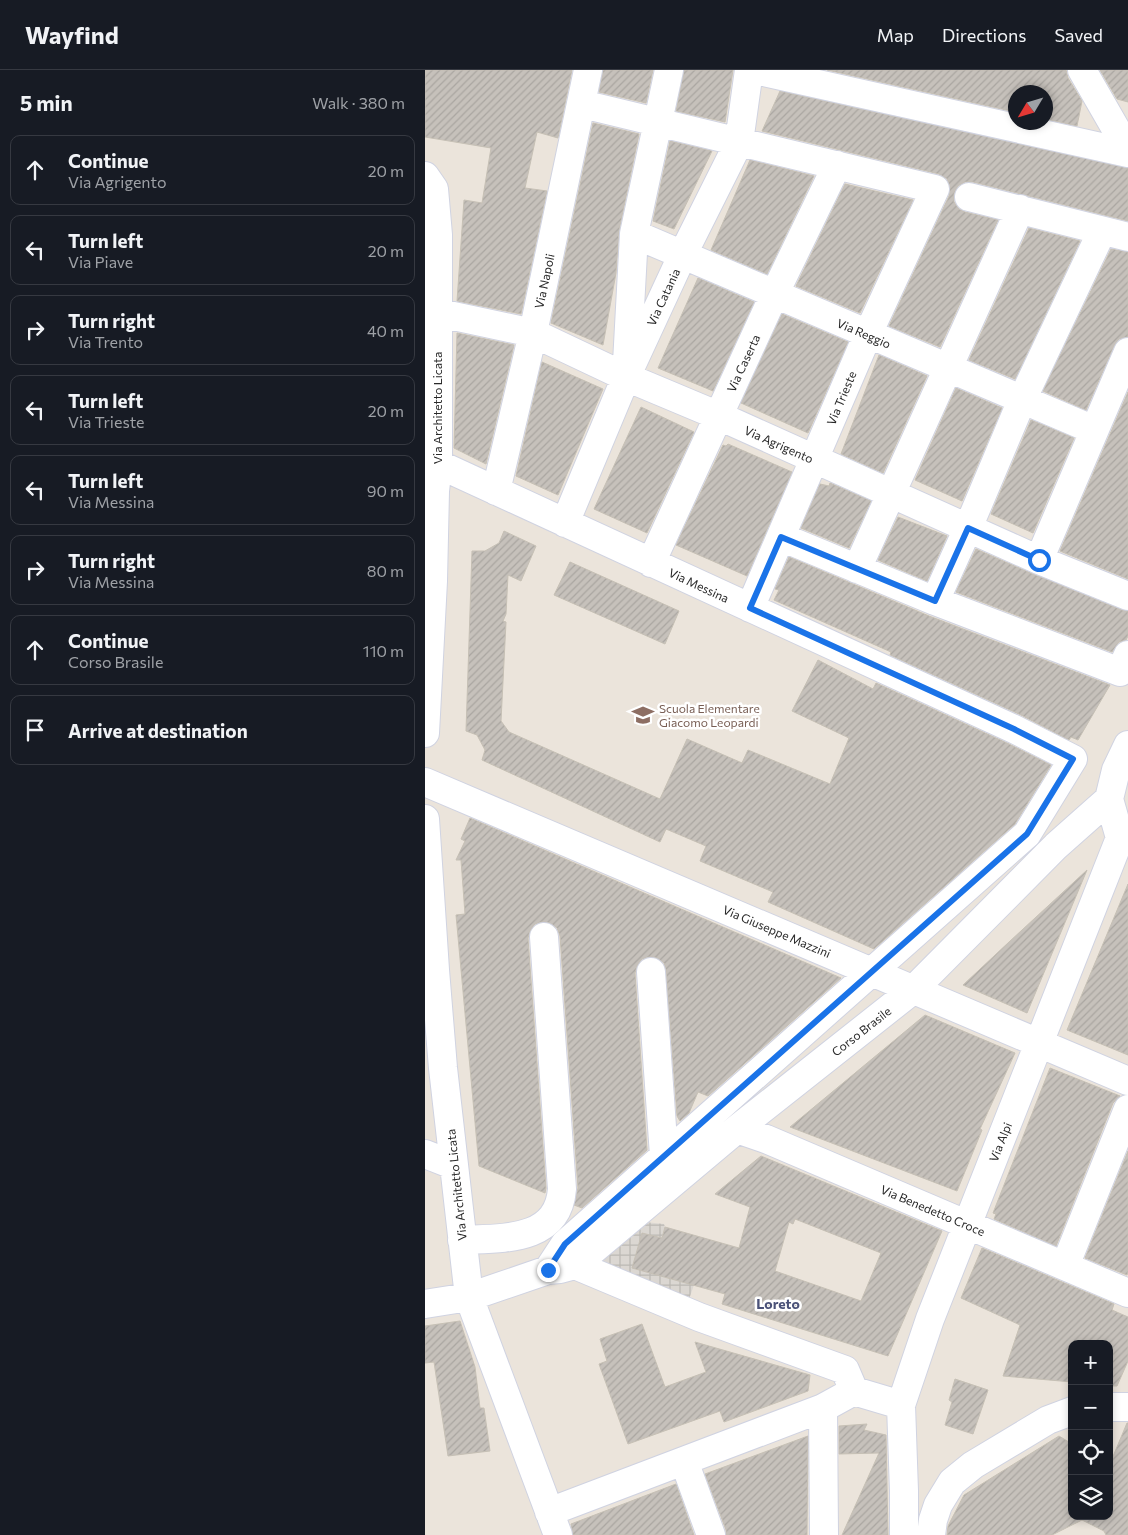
<!DOCTYPE html>
<html lang="en">
<head>
<meta charset="utf-8">
<style>
	body { margin:0; font-family:Commissioner,sans-serif; background:#242831; color:#f1f3f6 }
	.controls { position:absolute; right:15px; bottom:15px; display:grid; overflow:hidden; border-radius:10px; box-shadow:0 2px 8px #0003 }
	.controls button { width:45px; height:45px; display:grid; place-items:center; padding:0; border:0; border-bottom:1px solid #363941; background:#171b24; color:#f1f3f6; font:25px sans-serif }
	.compass { position:absolute; left:583px; top:15px; width:45px; height:45px; border-radius:50%; background:#171b24; box-shadow:0 2px 8px #0003; rotate:232deg }
	.stop { position:absolute; width:15px; height:15px; margin:-11px; border:4px solid #1a73e8; border-radius:50%; background:#fff }
	.stop.end { background:#1a73e8; border-color:#fff; box-shadow:0 1px 5px #0008 }
	.list { margin:0; padding:0; list-style:none }
	h2 { display:flex; justify-content:space-between; align-items:center; height:65px; margin:0; padding:0 20px; font-size:21px }
	h2 small { font-size:16px; font-weight:400; color:#9ea1a6 }
	.list li { display:grid; grid-template-columns:32px 1fr auto; gap:15px; align-items:center; box-sizing:border-box; height:70px; margin:0 10px 10px; padding:0 10px; border:1px solid #363941; border-radius:10px }
	.list b { display:block; font-size:19px; white-space:nowrap }
	.list p { margin:0; font-size:16px; white-space:nowrap; color:#9ea1a6 }
	.list em { font-size:16px; font-style:normal; color:#9ea1a6 }
	.icon { flex:none; width:28px; height:28px; fill:none; stroke:currentColor; stroke-width:2; stroke-linecap:round; stroke-linejoin:round }
	.map { position:relative; flex:none; width:703px; height:1465px; overflow:hidden }
	header { display:flex; align-items:center; gap:30px; box-sizing:border-box; height:70px; padding:0 25px; background:#171b24; border-bottom:1px solid #363941 }
	header strong { font-size:24px }
	nav { display:flex; gap:28px; margin-inline-start:auto; font-size:18px }
	main { display:flex }
	aside { flex:1; background:#171b24 }
	.map>svg:first-child { display:block }
	.plaza { fill:url(#plaza-grid) }
	.building { fill:url(#building-hatch); stroke:#c6c0b5; fill-rule:evenodd }
	.lines { fill:none; stroke-linecap:round; stroke-linejoin:round }
	.minor-casing { stroke:#d0d3e1; stroke-width:30 }
	.minor { stroke:#fff; stroke-width:28 }
	.route { stroke:#1a73e8; stroke-width:6 }
	.labels { text-anchor:middle; dominant-baseline:central; stroke-width:5; stroke-linejoin:round; paint-order:stroke }
	.street-label { font-size:12px; fill:#292929; stroke:#fff }
	.education-label { font-size:12px; fill:#785e54; stroke:#fff; text-anchor:start }
	.neighbourhood-label { font-size:14px; font-weight:bold; fill:#4b5278; stroke:#fff }
</style>
</head>
<body>
<header>
<strong>Wayfind</strong>
<nav><a>Map</a><a>Directions</a><a>Saved</a></nav>
</header>
<main>
<aside>
<h2>5 min<small>Walk · 380 m</small></h2>
<ul class="list">
<li><svg class="icon" aria-label="ahead" viewBox="0 0 24 24"><path d="M12 20V5M6 11l6-6 6 6"/></svg><div><b>Continue</b><p>Via Agrigento</p></div><em>20 m</em></li>
<li><svg class="icon" aria-label="left" viewBox="0 0 24 24"><path d="M17 20v-9H6M10 6l-5 5 5 5"/></svg><div><b>Turn left</b><p>Via Piave</p></div><em>20 m</em></li>
<li><svg class="icon" aria-label="right" viewBox="0 0 24 24"><path d="M7 20v-9h11M14 6l5 5-5 5"/></svg><div><b>Turn right</b><p>Via Trento</p></div><em>40 m</em></li>
<li><svg class="icon" aria-label="left" viewBox="0 0 24 24"><path d="M17 20v-9H6M10 6l-5 5 5 5"/></svg><div><b>Turn left</b><p>Via Trieste</p></div><em>20 m</em></li>
<li><svg class="icon" aria-label="left" viewBox="0 0 24 24"><path d="M17 20v-9H6M10 6l-5 5 5 5"/></svg><div><b>Turn left</b><p>Via Messina</p></div><em>90 m</em></li>
<li><svg class="icon" aria-label="right" viewBox="0 0 24 24"><path d="M7 20v-9h11M14 6l5 5-5 5"/></svg><div><b>Turn right</b><p>Via Messina</p></div><em>80 m</em></li>
<li><svg class="icon" aria-label="ahead" viewBox="0 0 24 24"><path d="M12 20V5M6 11l6-6 6 6"/></svg><div><b>Continue</b><p>Corso Brasile</p></div><em>110 m</em></li>
<li><svg class="icon" aria-label="arrive" viewBox="0 0 24 24"><path d="M6 21V4h12l-3 4 3 4H6"/></svg><div><b>Arrive at destination</b></div></li>
</ul>
</aside>
<div class="map">
<svg width="703" height="1465" viewBox="0 0 703 1465">
	<defs>
		<pattern id="plaza-grid" width="8" height="8" patternUnits="userSpaceOnUse" patternTransform="scale(1.25)"><rect width="8" height="8" fill="#dbd7d2"/><path d="M0 4h8M4 0v8" fill="none" stroke="#bcb9b4"/></pattern>
		<pattern id="building-hatch" width="6" height="6" patternUnits="userSpaceOnUse" patternTransform="scale(1.25)"><rect width="6" height="6" fill="#c6c1bb"/><path d="M-1 1l2-2M0 6l6-6M5 7l2-2" fill="none" stroke="#aaa6a1"/></pattern>
	</defs>
	<rect width="100%" height="100%" fill="#ebe4db"/>
	<!-- plaza -->
	<path class="plaza" d="M220 1152 239 1154 240 1157 237 1168 217 1163 208 1198 269 1215 263 1232 176 1191Z"/>
	<!-- building -->
	<path class="building" d="M0 0H147L133 68 112 62 100 118 122 121 96 244 32 231 39 130 57 133 66 78 0 67Z
		M178 0H228L221 33 174 22Z
		M259 0H308L300 52 251 41Z
		M402 0H641L643 8 657 31 652 56 620 49V22H590V42Z
		M675 0H703V32L692 29Z
		M355 21 703 98V151L548 112H540L533 116 529 124V132L534 139 540 142 573 150 515 277 464 256 524 126 525 117 522 109 514 104 337 61Z
		M168 53 214 64 194 161 191 203 178 275 126 253Z
		M245 71 287 81 249 159 228 151Z
		M325 90 389 106 342 204 286 180Z
		M420 114 488 130 435 243 371 216Z
		M604 158 655 171 590 309 544 290Z
		M686 179 703 182V267L694 269 689 276 661 340 618 321Z
		M273 208 329 232 288 321 233 298Z
		M357 244 423 272 383 363 316 333Z
		M32 263 89 275 61 394 29 378Z
		M454 285 502 306 458 403 416 384Z
		M117 292 178 319 133 425 91 406Z
		M531 318 577 338 537 431 490 410Z
		M703 322V509L635 481Z
		M216 337 269 362 222 463 169 439Z
		M606 350 649 368 608 463 566 444Z
		M303 374 367 402 322 506 251 475 298 375 301 376Z
		M405 413 446 431 424 478 376 458 395 414 404 416Z
		M473 447 522 466 502 511 453 490Z
		M79 461 111 476 96 511 83 505 81 544 78 551 81 552 76 651 84 662 235 729 262 669 317 693 323 680 405 714 424 668 367 641 393 590 448 619 451 613 582 673 626 695 590 754 449 879 343 832 348 822 275 791 281 776 241 759 235 772 57 690 60 680 52 665 41 661 47 481H60L74 473Z
		M551 479 608 504 697 540 703 541V566L701 570 694 572 687 582 531 522Z
		M364 487 504 546 685 615 653 670 646 667 644 670 596 645 465 585 466 582 349 530 354 520 350 519Z
		M145 492 254 541 240 574 129 525Z
		M45 748 416 908 283 1026 273 1022 264 1043 255 1051 252 1046 241 900 239 893 232 888 224 887 217 889 212 896 210 903 222 1080 157 1138 149 1135 153 1118 135 866 132 858 125 853 117 852 110 854 105 861 103 868 121 1118 120 1123 54 1096 31 845 40 844 36 790H31L40 771 36 769Z
		M662 800 602 943 538 915 584 872Z
		M703 814V985L642 960Z
		M500 945 590 983 555 1059 557 1060 532 1121 365 1057Z
		M625 998 695 1026 688 1033 631 1176 569 1149 571 1144 568 1143Z
		M703 1081V1202L702 1205 660 1188Z
		M336 1086 517 1161 463 1286 297 1234 300 1224 207 1198 217 1163 237 1168 240 1157 314 1178 325 1137 290 1124ZM370 1149 456 1183 436 1231 350 1201 364 1152 368 1154Z
		M557 1178 689 1234 687 1240 703 1247V1291L692 1316H684V1274H647V1312L578 1306 595 1255 536 1228Z
		M35 1251 50 1297 55 1338H59L65 1381 23 1386 9 1292 0 1293V1256Z
		M217 1254 240 1317 281 1302 270 1272 385 1305 383 1321 299 1352 295 1341 203 1374 174 1294 182 1291 175 1269Z
		M530 1309 563 1320 548 1364 520 1355 527 1332 524 1330Z
		M702 1353H703V1465H681L679 1461 657 1450 627 1465H522L523 1456 539 1425 634 1366 647 1374V1446H684V1396Z
		M442 1354 439 1360 461 1365 463 1465H417L454 1383 414 1384V1356Z
		M383 1366 382 1465H301V1460L280 1404Z
		M251 1414 269 1465H148L146 1454Z"/>
	<g class="lines">
		<!-- minor casing -->
		<g class="minor-casing">
			<path id="minor" d="M330 0 703 83
				M657 0 703 80
				M157 34 510 119 443 264 325 538
				M0 106 9 119 13 165V394L10 421 8 511 0 663
				M544 127 703 167
				M209 164 669 360
				M0 240 108 263 201 307 294 346 614 490 703 526
				M202 293 209 164 244 0
				M13 394 589 659 648 689 602 764 140 1174 123 1200
				M71 421 108 263 163 0
				M140 453 201 307 257 186 314 72 324 0
				M356 467 510 531 695 602 703 585
				M614 490 703 282
				M226 493 349 225 412 95
				M432 499 595 139
				M510 531 543 458 597 330 677 161
				M0 712 703 1011
				M0 749 10 900 18 998 44 1227 133 1465
				M226 902 239 1085
				M312 1059 341 1069 703 1223
				M0 1084 28 1095
				M37 1170C77 1168 133 1172 137 1119L119 867
				M150 1195 274 1247 420 1300 429 1321
				M640 1196 703 1039
				M0 1234 44 1227 123 1200 135 1199 150 1195 312 1059 489 919 631 776 684 729 691 700 703 675
				M684 1337H703
				M398 1338 399 1465
				M259 1391 286 1465
				M124 1442 398 1338 429 1321 476 1335
				M479 1465V1421L476 1335 505 1249 695 768 684 729
				M506 1465 508 1450 513 1435 527 1412 548 1395 623 1350 647 1341"/>
		</g>
		<!-- minor -->
		<use href="#minor" class="minor"/>
	</g>
	<g class="lines">
		<!-- route -->
		<path class="route" d="M123 1200 140 1174 602 764 648 689 589 659 325 538 356 467 510 531 543 458 614 490"/>
	</g>
	<!-- icons -->
	<defs>
		<g id="school-bare" transform="scale(1.725)"><path d="M0-5L7-2L0 1L-7-2ZM-4 1L0 2.5L4 1V4Q0 6-4 4Z" fill="#8d6e63" stroke="#fff" stroke-width="2.5" paint-order="stroke"/></g>
	</defs>
	<g fill-rule="evenodd">
		<use href="#school-bare" x="218" y="645"/>
	</g>
	<g class="labels">
		<!-- street labels -->
		<g class="street-label">
			<text transform="translate(119 211) rotate(-78)">Via Napoli</text>
			<text transform="translate(238 227) rotate(-65)">Via Catania</text>
			<text transform="translate(439 263) rotate(23)">Via Reggio</text>
			<text transform="translate(318 293) rotate(-65)">Via Caserta</text>
			<text transform="translate(416 328) rotate(-67)">Via Trieste</text>
			<text transform="translate(12 338) rotate(-90)">Via Architetto Licata</text>
			<text transform="translate(354 374) rotate(24)">Via Agrigento</text>
			<text transform="translate(274 515) rotate(25)">Via Messina</text>
			<text transform="translate(352 861) rotate(23)">Via Giuseppe Mazzini</text>
			<text transform="translate(436 961) rotate(-38)">Corso Brasile</text>
			<text transform="translate(575 1072) rotate(-68)">Via Alpi</text>
			<text transform="translate(31 1115) rotate(-96)">Via Architetto Licata</text>
			<text transform="translate(508 1140) rotate(23)">Via Benedetto Croce</text>
		</g>
		<!-- education labels -->
		<g class="education-label">
			<text x="234" y="638">Scuola Elementare<tspan x="234" dy="14">Giacomo Leopardi</tspan></text>
		</g>
		<!-- neighbourhood labels -->
		<g class="neighbourhood-label">
			<text x="353" y="1233">Loreto</text>
		</g>
	</g>
</svg>
<div class="controls">
<button>+</button>
<button>−</button>
<button><svg class="icon" aria-label="locate" viewBox="0 0 24 24"><circle cx="12" cy="12" r="6"/><path d="M12 2v4M12 18v4M2 12h4M18 12h4"/></svg></button>
<button><svg class="icon" aria-label="layers" viewBox="0 0 24 24"><path d="M12 4l9 5-9 5-9-5zM3 14l9 5 9-5"/></svg></button>
</div>
<svg class="compass" viewBox="-18 -18 36 36"><path d="M0-13l5 13h-10z" fill="#e53935"/><path d="M0 13l5-13h-10z" fill="#9ea1a6"/></svg>
<div class="stop" style="left:614px;top:490px"></div>
<div class="stop end" style="left:123px;top:1200px"></div>
</div>
</main>
</body>
</html>
